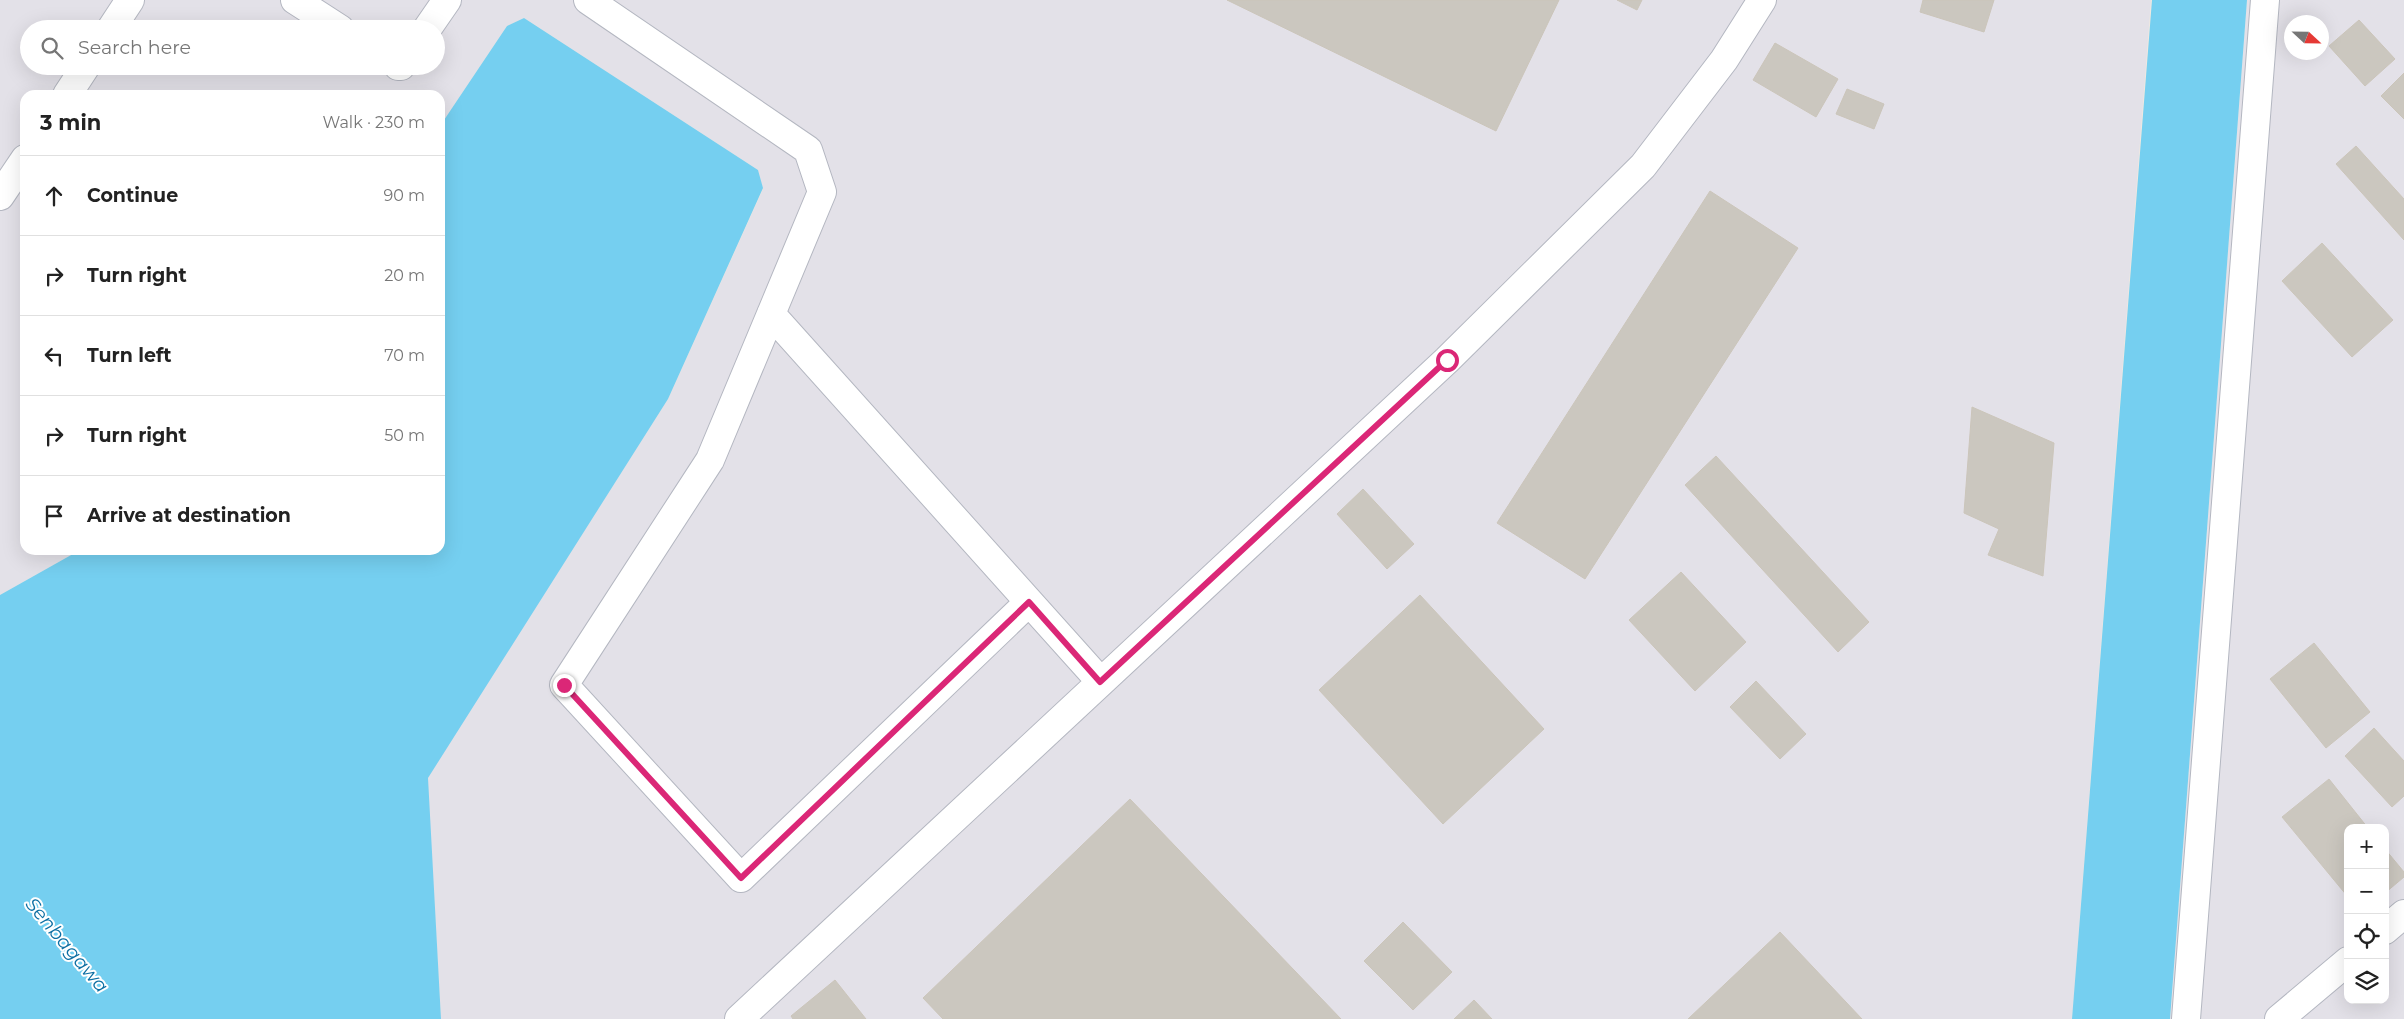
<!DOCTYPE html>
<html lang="en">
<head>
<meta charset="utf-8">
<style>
	body { margin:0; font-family:Montserrat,sans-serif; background:#f6f6f6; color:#222 }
	.controls { position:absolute; right:15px; bottom:15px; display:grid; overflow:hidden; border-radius:10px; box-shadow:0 5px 20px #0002 }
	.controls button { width:45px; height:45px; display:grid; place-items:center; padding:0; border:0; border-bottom:1px solid #e0e0e0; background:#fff; color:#222; font:25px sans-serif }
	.compass { position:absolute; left:2284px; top:15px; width:45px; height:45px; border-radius:50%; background:#fff; box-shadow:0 5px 20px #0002; rotate:112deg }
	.stop { position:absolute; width:15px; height:15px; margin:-11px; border:4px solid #db2777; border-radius:50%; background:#fff }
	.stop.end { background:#db2777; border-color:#fff; box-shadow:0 1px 5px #0008 }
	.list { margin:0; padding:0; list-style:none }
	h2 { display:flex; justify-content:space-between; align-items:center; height:65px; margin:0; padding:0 20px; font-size:21px }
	h2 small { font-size:16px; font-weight:400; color:#767676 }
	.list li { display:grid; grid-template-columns:32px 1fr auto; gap:15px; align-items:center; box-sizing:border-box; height:80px; padding:0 20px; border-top:1px solid #e0e0e0 }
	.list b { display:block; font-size:19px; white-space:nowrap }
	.list em { font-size:16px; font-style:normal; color:#767676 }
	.icon { flex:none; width:28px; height:28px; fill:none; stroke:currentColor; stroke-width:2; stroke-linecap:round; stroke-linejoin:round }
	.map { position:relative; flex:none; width:2404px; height:1019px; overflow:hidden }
	.search { position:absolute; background:#fff; box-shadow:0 5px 20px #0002; left:20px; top:20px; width:425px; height:55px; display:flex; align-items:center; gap:12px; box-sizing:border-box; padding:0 18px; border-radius:28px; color:#767676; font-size:19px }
	.panel { position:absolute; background:#fff; box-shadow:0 5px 20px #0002; left:20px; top:90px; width:425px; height:465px; border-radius:15px }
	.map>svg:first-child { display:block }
	.industrial { fill:#e3e1e8; fill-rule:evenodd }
	.water { fill:#75cff0 }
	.building { fill:#cbc7bf; stroke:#cbc5ba }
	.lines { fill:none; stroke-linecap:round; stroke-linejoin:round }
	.minor-casing { stroke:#b4b7c1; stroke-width:30 }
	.minor { stroke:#fff; stroke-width:28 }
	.route { stroke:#db2777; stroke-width:6 }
	.labels { text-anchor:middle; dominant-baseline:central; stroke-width:4; stroke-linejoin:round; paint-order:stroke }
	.water-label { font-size:19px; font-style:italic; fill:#0d6fa3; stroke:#fff }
</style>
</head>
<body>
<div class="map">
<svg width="2404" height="1019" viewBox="0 0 2404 1019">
	<rect width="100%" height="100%" fill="#efe9e1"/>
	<!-- industrial -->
	<path class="industrial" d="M0 0H2151L2072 1019H441L427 778 668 399 763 189 758 170 524 18 507 26 440 126V95H25V550H80L0 595ZM29 29H436V66H29Z
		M2247 0H2404V1019H2170ZM2292 22H2322V52H2292ZM2348 828H2385V1000H2348Z"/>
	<!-- water -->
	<path class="water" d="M2152 0H2247L2170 1019H2072Z
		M524 18 758 170 763 188 668 399 428 778 441 1019H0V595L80 550H440V126L507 26Z"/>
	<!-- building -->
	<path class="building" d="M1227 0H1559L1496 131Z
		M1617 0H1642L1637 10Z
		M1923 0H1994L1984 32 1920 12Z
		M2359 20 2395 59 2365 86 2329 46Z
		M1775 43 1838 79 1816 117 1753 80Z
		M2404 73V119L2381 96Z
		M1847 89 1884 104 1874 129 1836 114Z
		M2356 146 2404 199V240L2336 164Z
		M1710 191 1798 248 1585 579 1497 523Z
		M2322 243 2393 320 2352 357 2282 281Z
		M1972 407 2054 443 2043 576 1988 555 1999 529 1964 513Z
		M1716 456 1869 622 1838 652 1685 485Z
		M1363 489 1414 544 1387 569 1337 514Z
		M1681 572 1746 642 1695 691 1629 620Z
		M1420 595 1544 729 1443 824 1319 690Z
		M2314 643 2370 712 2326 748 2270 679Z
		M1756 681 1806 734 1780 759 1730 707Z
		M2374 728 2404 761V796L2392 807 2345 756Z
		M2329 779 2368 828H2348V897L2282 817Z
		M1130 799 1341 1019H943L923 998Z
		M2385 849 2404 872V877L2385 893Z
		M1403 922 1452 972 1413 1010 1364 961Z
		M1780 932 1862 1019H1688Z
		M835 980 866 1019H793L791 1016Z
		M1474 1000 1492 1019H1454Z"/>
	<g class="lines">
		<!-- minor casing -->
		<g class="minor-casing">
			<path id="minor" d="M295 0 340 29
				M588 0 808 150 822 192 710 460 564 685 741 878 1029 602
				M111 29 130 0
				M427 29 447 0
				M398 66H401
				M67 95 86 66
				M0 196 25 159
				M771 314 1101 682
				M2385 930 2404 914
				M739 1019 1447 360 1643 166 1724 60 1762 0
				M2186 1019 2265 0
				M2279 1019 2348 961"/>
		</g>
		<!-- minor -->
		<use href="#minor" class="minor"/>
	</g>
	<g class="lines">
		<!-- route -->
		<path class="route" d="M564 685 741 878 1029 602 1100 682 1447 360"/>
	</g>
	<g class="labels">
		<!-- water labels -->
		<g class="water-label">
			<text transform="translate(67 945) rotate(50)">Senbagawa</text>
		</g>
	</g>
</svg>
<div class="controls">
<button>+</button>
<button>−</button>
<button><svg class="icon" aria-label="locate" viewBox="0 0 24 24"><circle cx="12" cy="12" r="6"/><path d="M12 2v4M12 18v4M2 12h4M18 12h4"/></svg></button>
<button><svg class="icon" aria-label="layers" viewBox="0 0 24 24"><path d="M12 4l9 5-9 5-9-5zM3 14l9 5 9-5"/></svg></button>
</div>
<svg class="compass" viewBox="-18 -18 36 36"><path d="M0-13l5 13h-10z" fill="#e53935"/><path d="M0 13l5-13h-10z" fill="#767676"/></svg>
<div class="stop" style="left:1447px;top:360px"></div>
<div class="stop end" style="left:564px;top:685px"></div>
<div class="search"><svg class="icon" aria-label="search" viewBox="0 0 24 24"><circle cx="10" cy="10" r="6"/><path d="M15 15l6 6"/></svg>Search here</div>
<section class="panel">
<h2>3 min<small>Walk · 230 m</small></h2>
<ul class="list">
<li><svg class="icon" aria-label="ahead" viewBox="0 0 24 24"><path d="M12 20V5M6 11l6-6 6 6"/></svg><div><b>Continue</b></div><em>90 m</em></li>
<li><svg class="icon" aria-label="right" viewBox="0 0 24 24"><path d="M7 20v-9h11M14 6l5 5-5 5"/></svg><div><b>Turn right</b></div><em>20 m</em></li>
<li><svg class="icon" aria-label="left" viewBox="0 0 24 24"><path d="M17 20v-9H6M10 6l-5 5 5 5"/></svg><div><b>Turn left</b></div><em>70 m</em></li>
<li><svg class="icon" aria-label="right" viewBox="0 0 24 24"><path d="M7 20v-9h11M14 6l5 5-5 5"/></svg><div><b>Turn right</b></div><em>50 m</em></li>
<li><svg class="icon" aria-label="arrive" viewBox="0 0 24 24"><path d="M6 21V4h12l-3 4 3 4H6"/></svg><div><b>Arrive at destination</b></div></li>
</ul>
</section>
</div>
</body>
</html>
